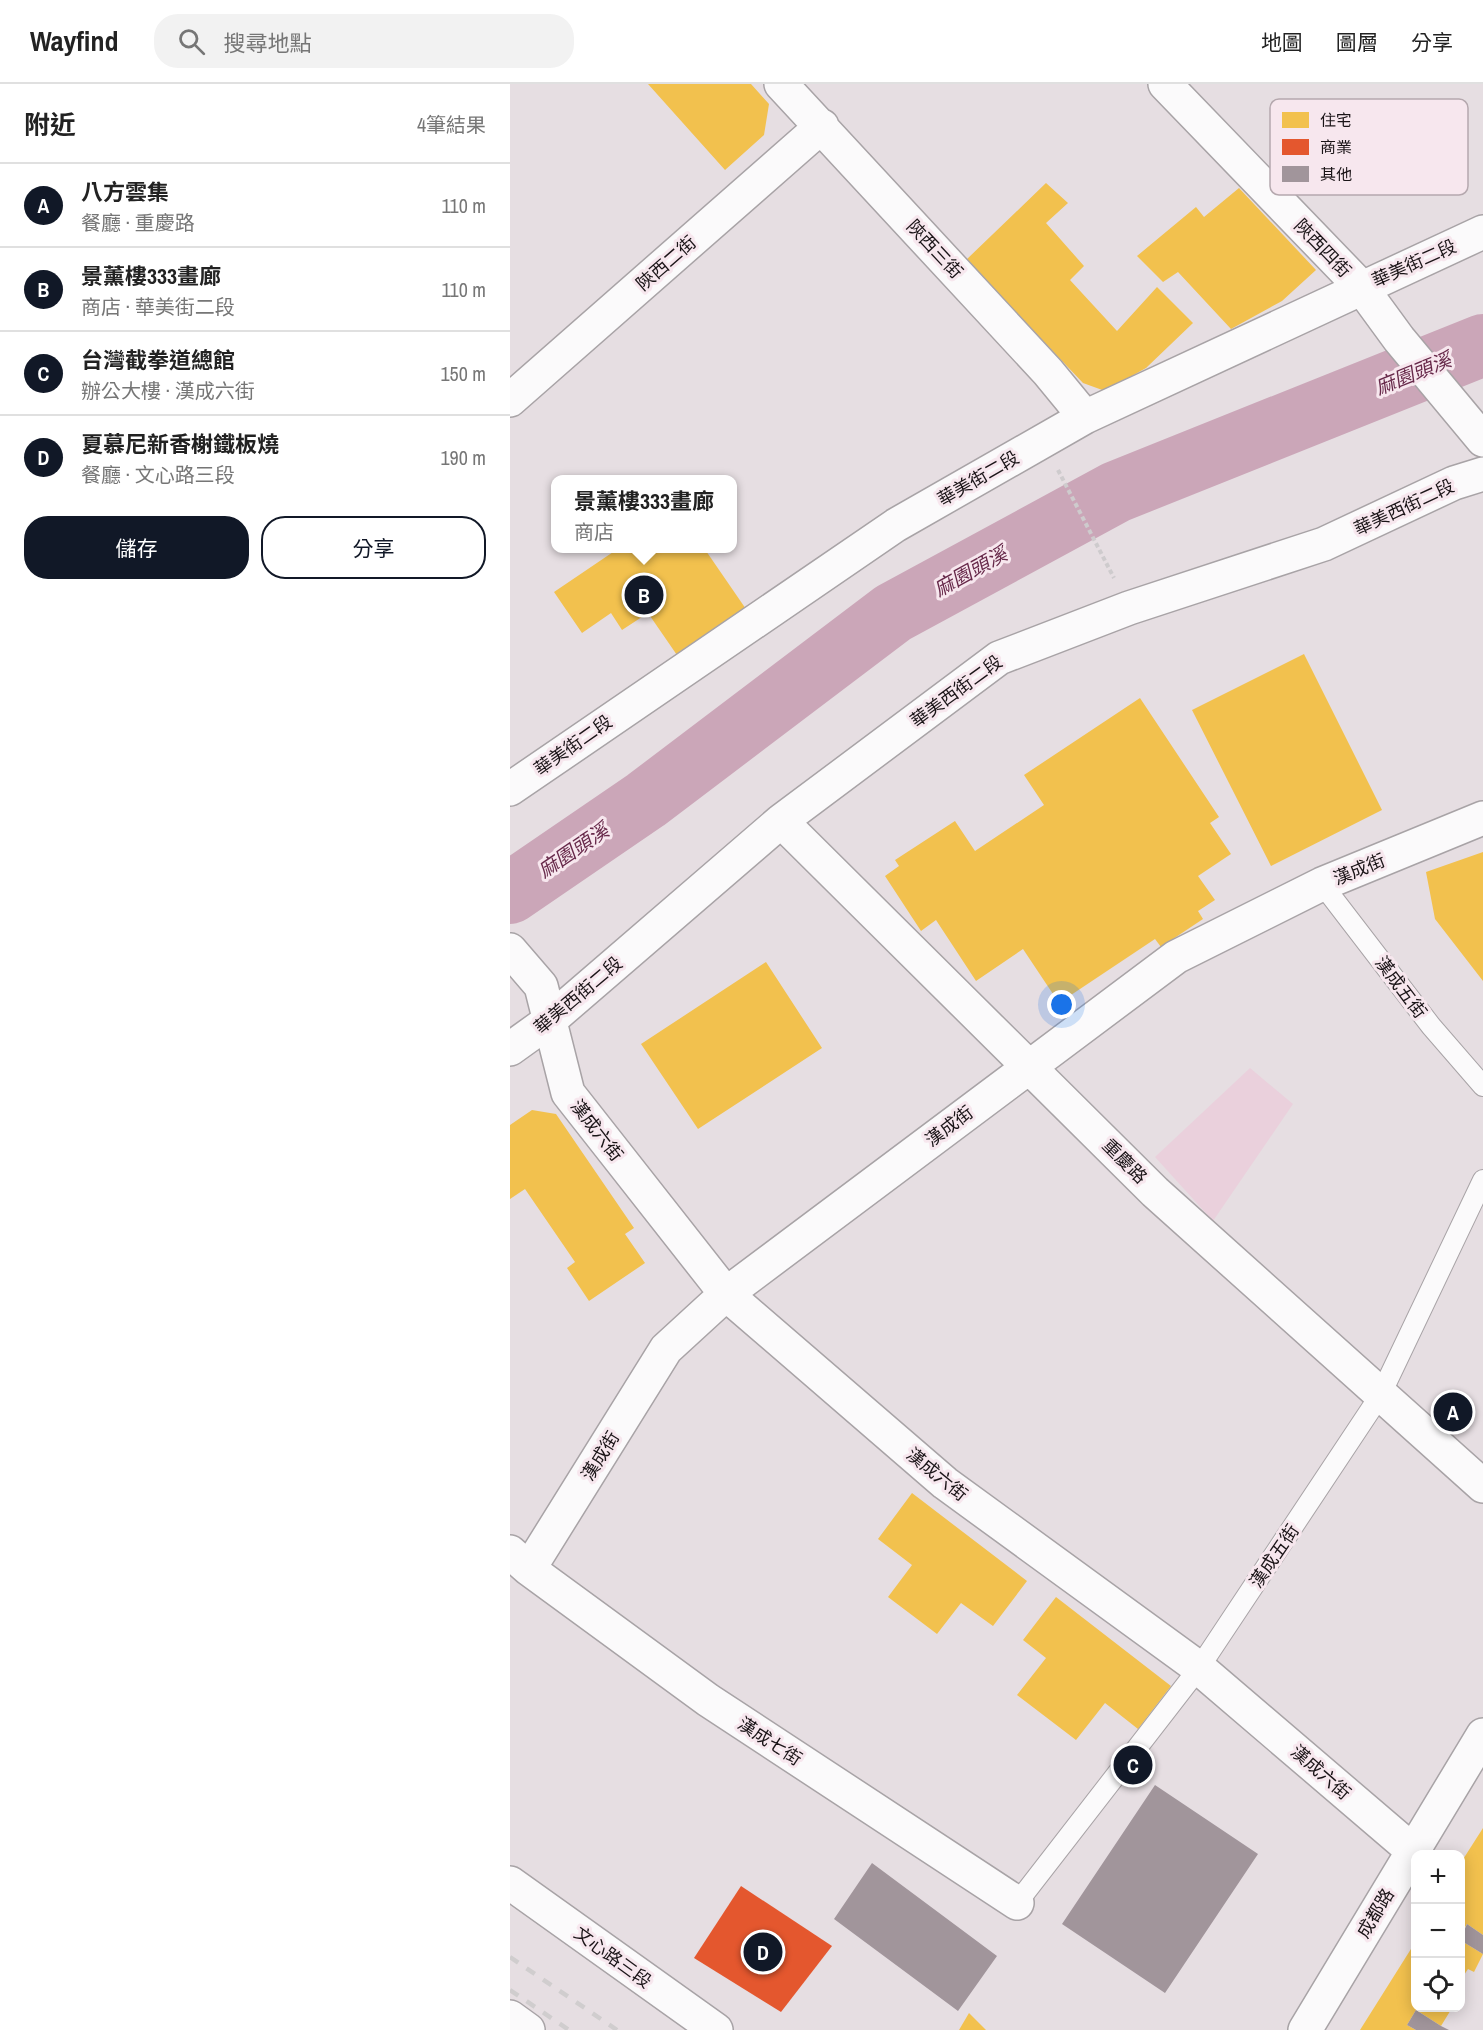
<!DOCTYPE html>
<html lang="zh-TW">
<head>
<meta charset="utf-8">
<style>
	body { margin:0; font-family:"Archivo Narrow","Noto Sans TC",sans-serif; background:#f2f2f2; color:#222 }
	.controls { position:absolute; right:18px; bottom:18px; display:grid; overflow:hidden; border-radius:12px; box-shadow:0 3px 15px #0003 }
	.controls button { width:54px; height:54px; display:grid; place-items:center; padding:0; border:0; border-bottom:2px solid #e0e0e0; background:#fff; color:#222; font:30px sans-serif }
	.you { position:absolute; left:552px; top:921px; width:21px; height:21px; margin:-15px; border:4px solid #fff; border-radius:50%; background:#1a73e8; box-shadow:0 0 0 9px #1a73e833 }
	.badge { display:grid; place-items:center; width:39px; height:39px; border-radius:50%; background:#111827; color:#fff; font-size:20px; font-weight:700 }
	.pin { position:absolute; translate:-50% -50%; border:3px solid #fff; box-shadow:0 2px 6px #0006 }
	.popup { position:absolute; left:41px; top:391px; width:186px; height:78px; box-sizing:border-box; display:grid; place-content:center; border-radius:12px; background:#fff; filter:drop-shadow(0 2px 4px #0005); font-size:20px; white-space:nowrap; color:#767676 }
	.popup b { font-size:22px; color:#222 }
	.popup::after { content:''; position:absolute; left:50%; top:100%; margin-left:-12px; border:12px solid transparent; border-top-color:#fff }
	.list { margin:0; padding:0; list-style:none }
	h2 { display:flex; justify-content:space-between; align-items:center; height:78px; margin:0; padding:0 24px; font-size:26px }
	h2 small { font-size:20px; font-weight:400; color:#767676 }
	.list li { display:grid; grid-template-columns:39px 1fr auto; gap:18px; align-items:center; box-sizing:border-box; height:84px; padding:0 24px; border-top:2px solid #e0e0e0 }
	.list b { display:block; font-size:22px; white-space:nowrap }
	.list p { margin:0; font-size:20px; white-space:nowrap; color:#767676 }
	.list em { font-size:20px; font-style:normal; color:#767676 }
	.actions { display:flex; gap:12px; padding:18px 24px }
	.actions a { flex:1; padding:14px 0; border:2px solid #111827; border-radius:24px; text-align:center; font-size:21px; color:#111827 }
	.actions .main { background:#111827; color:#fff }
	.icon { flex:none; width:33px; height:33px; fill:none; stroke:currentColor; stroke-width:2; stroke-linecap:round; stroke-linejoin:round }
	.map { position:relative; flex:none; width:973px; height:1946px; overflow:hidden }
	header { display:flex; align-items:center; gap:36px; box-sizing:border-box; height:84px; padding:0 30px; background:#fff; border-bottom:2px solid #e0e0e0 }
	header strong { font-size:28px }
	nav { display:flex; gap:33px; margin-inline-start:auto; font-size:21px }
	.search { width:420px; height:54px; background:#f2f2f2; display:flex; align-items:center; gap:15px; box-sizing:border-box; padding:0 21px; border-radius:24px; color:#767676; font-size:22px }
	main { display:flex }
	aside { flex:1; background:#fff }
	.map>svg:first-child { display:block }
	.green { fill:#ead0dc }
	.homes { fill:#f2c14e }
	.shops { fill:#e4572e }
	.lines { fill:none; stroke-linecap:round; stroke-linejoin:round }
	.river { stroke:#cba6b8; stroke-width:62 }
	.building { fill:#a1959b }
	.service-casing { stroke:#a8a3a6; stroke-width:22 }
	.minor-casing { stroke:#a8a3a6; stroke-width:36 }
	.secondary-casing { stroke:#a8a3a6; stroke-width:36 }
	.path { stroke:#cecbcd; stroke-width:4; stroke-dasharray:4.5 3; stroke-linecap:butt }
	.service { stroke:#fbfafb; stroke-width:20 }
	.minor { stroke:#fbfafb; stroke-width:33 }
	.secondary { stroke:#fbfafb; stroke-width:33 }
	.rail { stroke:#d0cdce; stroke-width:4.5; stroke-dasharray:10 10; stroke-linecap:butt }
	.labels { text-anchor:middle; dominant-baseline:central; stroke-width:6; stroke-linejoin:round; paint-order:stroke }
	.street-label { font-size:18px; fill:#1a1417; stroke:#f7e7ee }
	.water-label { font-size:20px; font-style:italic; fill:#67294a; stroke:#f7e7ee }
	.key { fill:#f7e7ee; stroke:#b5a8ae; stroke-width:1.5 }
	.key-label { font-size:16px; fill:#1a1417 }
</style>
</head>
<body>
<header>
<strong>Wayfind</strong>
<div class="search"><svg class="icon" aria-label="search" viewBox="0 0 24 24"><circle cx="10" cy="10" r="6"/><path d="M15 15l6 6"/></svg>搜尋地點</div>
<nav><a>地圖</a><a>圖層</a><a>分享</a></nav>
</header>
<main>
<aside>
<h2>附近<small>4筆結果</small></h2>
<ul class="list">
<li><span class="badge">A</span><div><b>八方雲集</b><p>餐廳 · 重慶路</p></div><em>110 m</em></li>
<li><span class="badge">B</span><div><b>景薰樓333畫廊</b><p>商店 · 華美街二段</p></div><em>110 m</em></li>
<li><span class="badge">C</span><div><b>台灣截拳道總館</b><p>辦公大樓 · 漢成六街</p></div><em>150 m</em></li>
<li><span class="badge">D</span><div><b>夏慕尼新香榭鐵板燒</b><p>餐廳 · 文心路三段</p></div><em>190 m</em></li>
</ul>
<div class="actions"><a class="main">儲存</a><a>分享</a></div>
</aside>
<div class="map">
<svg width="973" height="1946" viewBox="0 0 973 1946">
	<rect width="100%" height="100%" fill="#e6dee2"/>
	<!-- green -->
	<path class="green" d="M740 984 783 1020 703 1137 645 1073Z"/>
	<!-- homes -->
	<path class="homes" d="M138 0H241L259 20 254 51 215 86Z
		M536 99 558 119 536 139 574 182 560 196 607 247 647 203 683 239 636 284 595 307 573 299 456 176Z
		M729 104 806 186 772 217 721 245 668 188 653 198 627 172 686 123 694 133Z
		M109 464H194L238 528 169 574 138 529 112 546 101 529 72 549 44 508Z
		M794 570 872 726 761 782 682 626Z
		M630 614 709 733 700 739 721 770 688 792 705 816 688 827 693 835 651 863 645 855 549 919 513 865 466 897 426 836 411 847 375 792 389 782 385 776 445 737 465 767 534 721 514 691Z
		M973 768V897L925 835 916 788Z
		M256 878 312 964 188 1045 131 960Z
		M22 1026 46 1030 124 1144 115 1150 135 1179 79 1217 57 1184 65 1178 15 1105 0 1115V1041Z
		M402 1409 517 1497 483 1542 451 1519 427 1550 378 1513 402 1481 368 1455Z
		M546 1513 661 1602 628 1645 595 1619 566 1656 507 1611 536 1574 513 1556Z
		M973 1744V1851L957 1840 950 1851V1780Z
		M950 1856 973 1870 964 1888 958 1885 950 1897Z
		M906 1857V1924H942L931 1942 906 1926 897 1941 906 1946H850Z
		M459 1929 476 1946H449Z"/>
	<!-- shops -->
	<path class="shops" d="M231 1802 322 1862 271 1928 184 1874Z"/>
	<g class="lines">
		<!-- river -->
		<path class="river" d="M0 809 136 716 383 529 606 408 973 261"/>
	</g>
	<!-- building -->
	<path class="building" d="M645 1701 748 1770 655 1909 552 1840Z
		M362 1779 487 1872 448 1927 324 1835Z
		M957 1840 973 1851V1870L950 1856Z
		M906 1926 931 1942 939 1946H906L897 1941Z"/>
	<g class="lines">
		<!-- service casing -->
		<g class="service-casing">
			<path id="service" d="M812 800 921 942 973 1002
				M507 1819 689 1584 871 1310 973 1096"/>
		</g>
		<!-- minor casing -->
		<g class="minor-casing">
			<path id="minor" d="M271 0 538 288 575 333
				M655 0 851 203 889 255 973 356
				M0 316 312 42
				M0 705 386 441 575 333 973 148
				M271 737 645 1108 973 1402
				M0 866 31 902 58 1009 216 1210 435 1399 689 1584 903 1767
				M0 965 39 937 271 737 489 574 619 524 814 460 944 399 973 390
				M0 1468 19 1485 198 1616 507 1819
				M19 1485 156 1265 216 1210 666 873 812 800 973 734
				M795 1946 973 1651"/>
		</g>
		<!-- secondary casing -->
		<g class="secondary-casing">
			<path id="secondary" d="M0 1799 206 1946
				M0 1933 18 1946"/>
		</g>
		<!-- path -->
		<path class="path" d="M548 386 604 494"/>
		<!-- service -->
		<use href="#service" class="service"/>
		<!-- minor -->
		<use href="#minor" class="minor"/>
		<!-- secondary -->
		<use href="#secondary" class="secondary"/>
		<!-- rail -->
		<path class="rail" d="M0 1873 107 1946
			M0 1906 59 1946"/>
	</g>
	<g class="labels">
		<!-- street labels -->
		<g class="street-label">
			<text transform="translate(813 164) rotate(46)">陝西四街</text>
			<text transform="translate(425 165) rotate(47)">陝西三街</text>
			<text transform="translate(156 179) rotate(-41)">陝西二街</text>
			<text transform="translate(904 179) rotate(-24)">華美街二段</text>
			<text transform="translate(468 394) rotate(-30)">華美街二段</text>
			<text transform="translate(894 423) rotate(-25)">華美西街二段</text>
			<text transform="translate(446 607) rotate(-36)">華美西街二段</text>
			<text transform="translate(63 661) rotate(-35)">華美街二段</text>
			<text transform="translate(849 785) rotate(-22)">漢成街</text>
			<text transform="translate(891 903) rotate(53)">漢成五街</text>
			<text transform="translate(68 911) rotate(-40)">華美西街二段</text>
			<text transform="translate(439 1042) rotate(-37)">漢成街</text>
			<text transform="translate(87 1046) rotate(52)">漢成六街</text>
			<text transform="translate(615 1077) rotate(45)">重慶路</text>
			<text transform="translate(90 1372) rotate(-58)">漢成街</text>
			<text transform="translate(427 1390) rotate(39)">漢成六街</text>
			<text transform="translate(764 1472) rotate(-56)">漢成五街</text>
			<text transform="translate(260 1657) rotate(33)">漢成七街</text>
			<text transform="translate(811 1688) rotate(41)">漢成六街</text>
			<text transform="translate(865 1829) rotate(-59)">成都路</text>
			<text transform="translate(103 1873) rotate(36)">文心路三段</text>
		</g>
		<!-- water labels -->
		<g class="water-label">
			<text transform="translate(903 289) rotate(-22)">麻園頭溪</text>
			<text transform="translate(460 487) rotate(-29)">麻園頭溪</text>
			<text transform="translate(63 766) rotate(-34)">麻園頭溪</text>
		</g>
	</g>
	<!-- legend -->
	<rect x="760" y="15" width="198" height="96" rx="9" class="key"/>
	<rect x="772" y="28" width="27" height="16" fill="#f2c14e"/>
	<rect x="772" y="55" width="27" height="16" fill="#e4572e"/>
	<rect x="772" y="82" width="27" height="16" fill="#a1959b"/>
	<g class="key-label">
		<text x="810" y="42">住宅</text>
		<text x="810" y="69">商業</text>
		<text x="810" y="96">其他</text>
	</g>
</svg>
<div class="controls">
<button>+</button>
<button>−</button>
<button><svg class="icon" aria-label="locate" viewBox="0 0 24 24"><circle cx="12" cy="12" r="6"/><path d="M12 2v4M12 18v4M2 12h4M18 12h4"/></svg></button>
</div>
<div class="you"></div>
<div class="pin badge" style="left:943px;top:1328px">A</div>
<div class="pin badge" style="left:134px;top:511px">B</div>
<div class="popup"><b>景薰樓333畫廊</b>商店</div>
<div class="pin badge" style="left:623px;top:1681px">C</div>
<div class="pin badge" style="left:253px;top:1868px">D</div>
</div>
</main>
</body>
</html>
